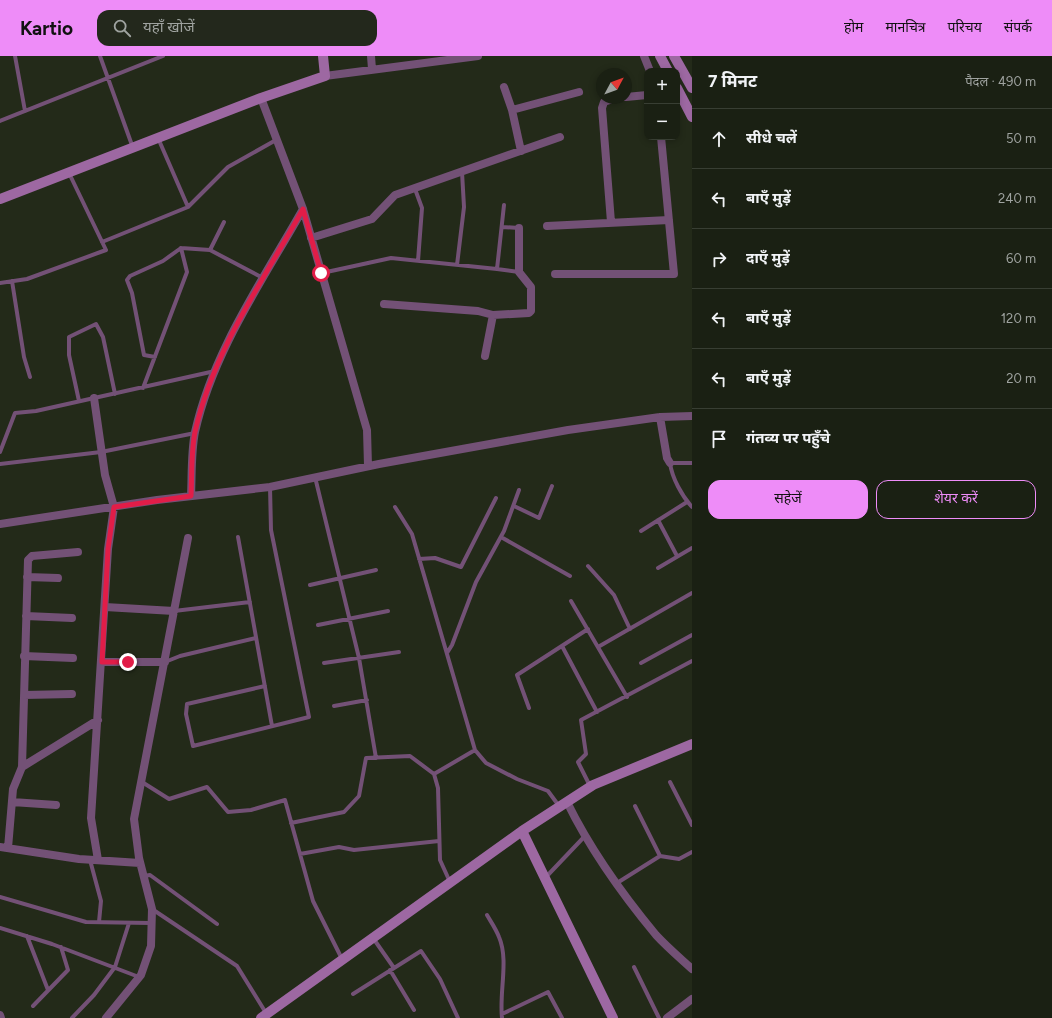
<!DOCTYPE html>
<html lang="hi">
<head>
<meta charset="utf-8">
<style>
	body { margin:0; font-family:Figtree,"Noto Sans Devanagari",sans-serif; background:#23281c; color:#f1f3f6 }
	.controls { position:absolute; right:12px; top:12px; display:grid; overflow:hidden; border-radius:8px; box-shadow:0 2px 6px #0003 }
	.controls button { width:36px; height:36px; display:grid; place-items:center; padding:0; border:0; border-bottom:1px solid #383e33; background:#1a2013; color:#f1f3f6; font:20px sans-serif }
	.compass { position:absolute; left:596px; top:12px; width:36px; height:36px; border-radius:50%; background:#1a2013; box-shadow:0 2px 6px #0003; rotate:49deg }
	.stop { position:absolute; width:12px; height:12px; margin:-9px; border:3px solid #e11d48; border-radius:50%; background:#fff }
	.stop.end { background:#e11d48; border-color:#fff; box-shadow:0 1px 4px #0008 }
	.list { margin:0; padding:0; list-style:none }
	h2 { display:flex; justify-content:space-between; align-items:center; height:52px; margin:0; padding:0 16px; font-size:17px }
	h2 small { font-size:13px; font-weight:400; color:#9fa3a0 }
	.list li { display:grid; grid-template-columns:26px 1fr auto; gap:12px; align-items:center; box-sizing:border-box; height:60px; padding:0 16px; border-top:1px solid #383e33 }
	.list b { display:block; font-size:15px; white-space:nowrap }
	.list em { font-size:13px; font-style:normal; color:#9fa3a0 }
	.actions { display:flex; gap:8px; padding:12px 16px }
	.actions a { flex:1; padding:9px 0; border:1px solid #ee8cf8; border-radius:12px; text-align:center; font-size:14px; color:#ee8cf8 }
	.actions .main { background:#ee8cf8; color:#111 }
	.icon { flex:none; width:22px; height:22px; fill:none; stroke:currentColor; stroke-width:2; stroke-linecap:round; stroke-linejoin:round }
	.map { position:relative; flex:none; width:692px; height:962px; overflow:hidden }
	header { display:flex; align-items:center; gap:24px; box-sizing:border-box; height:56px; padding:0 20px; background:#ee8cf8; color:#111 }
	header strong { font-size:19px }
	nav { display:flex; gap:22px; margin-inline-start:auto; font-size:14px }
	.search { width:280px; height:36px; background:#23281c; display:flex; align-items:center; gap:10px; box-sizing:border-box; padding:0 14px; border-radius:12px; color:#9fa3a0; font-size:15px }
	main { display:flex }
	aside { flex:1; background:#1a2013 }
	.map>svg:first-child { display:block }
	.lines { fill:none; stroke-linecap:round; stroke-linejoin:round }
	.lane { stroke:#735176; stroke-width:4 }
	.street { stroke:#735176; stroke-width:8 }
	.secondary { stroke:#9d68a2; stroke-width:10 }
	.route { stroke:#e11d48; stroke-width:5 }
</style>
</head>
<body>
<header>
<strong>Kartio</strong>
<div class="search"><svg class="icon" aria-label="search" viewBox="0 0 24 24"><circle cx="10" cy="10" r="6"/><path d="M15 15l6 6"/></svg>यहाँ खोजें</div>
<nav><a>होम</a><a>मानचित्र</a><a>परिचय</a><a>संपर्क</a></nav>
</header>
<main>
<div class="map">
<svg width="692" height="962" viewBox="0 0 692 962">
	<rect width="100%" height="100%" fill="#232a19"/>
	<g class="lines">
		<!-- lane -->
		<path class="lane" d="M15 0 25 55
			M100 0 133 92
			M0 65 163 0
			M158 82 188 151
			M415 133 422 152 418 205
			M224 166 210 194 263 222
			M502 171 519 172
			M102 186 188 151 228 111 276 84
			M457 209 464 151 462 116
			M497 213 519 216
			M322 217 391 202 497 213 504 149
			M12 225 24 301 30 321
			M0 227 27 223 106 194 69 117
			M155 301 144 299 132 237 127 224 130 220 163 205 181 192 210 194
			M143 332 187 216 181 192
			M79 345 69 299V281L96 268 103 281 115 338
			M0 396 15 357 36 355 215 315
			M692 407H670C672 422 682 440 692 451
			M0 408 101 396 195 377
			M315 421 359 602 376 702
			M514 450 539 462 552 430
			M395 451 412 478 475 694 486 707 517 723 548 735 559 750
			M658 464 677 500
			M641 475 687 446
			M238 481 272 670
			M501 481 570 520
			M419 503 435 502 461 511 496 442
			M588 510 614 539 630 573
			M658 512 692 492
			M310 529 376 514
			M571 545 627 641
			M174 555 250 546
			M318 569 388 555
			M562 590 597 656
			M598 591 692 537
			M447 597 452 589 476 526 504 475 519 434
			M165 606 180 600 256 582
			M324 607 399 596
			M641 607 692 579
			M265 630 187 648 186 658 193 690 309 661 271 474 270 431
			M334 650 367 644
			M529 652 517 619 588 573
			M434 718 475 694
			M142 726 169 743 207 731 228 756 251 754 285 744 313 845 342 903
			M670 726 692 769
			M590 730 578 706 586 698 581 664 692 605
			M635 750 660 800
			M291 767 344 756 359 740 366 702 410 700 434 718 438 732 440 804 450 826
			M300 798 339 791 354 794 439 785
			M90 804 101 845 99 866
			M144 820 150 819 217 868
			M546 821 584 781
			M617 827 660 800 679 803 692 796
			M0 841 86 866 151 867
			M152 853 237 910 266 957
			M487 859C491 866 496 873 499 881 509 904 499 936 502 962
			M0 872 52 888 139 921
			M27 880 48 934
			M373 882 394 912
			M634 911 659 962
			M390 914 414 954
			M353 938 421 895 440 923 458 962
			M33 950 68 914 61 891
			M502 958 548 936 562 962
			M72 962 94 939 115 911 129 867"/>
		<!-- street -->
		<path class="street" d="M371 0 372 13
			M644 0 650 15
			M325 20 478 0
			M504 31 512 54 521 95
			M626 41 647 39
			M261 42 303 153 367 374 368 410
			M512 54 579 36
			M611 166 602 52 604 46 615 42
			M547 170 669 164
			M311 182 372 163 395 139 560 81
			M555 218H674L661 81
			M384 248 478 255 493 259 529 257 531 255V231L519 216V172
			M485 300 493 259
			M94 342 105 419 114 451 108 493 91 762 98 804
			M660 361 667 402 670 407
			M191 440C192 419 191 396 195 376 213 295 263 224 303 153
			M0 468 157 444 270 431 379 408 568 374 660 361 692 360
			M27 521 58 522
			M105 551 174 555
			M26 560 72 562
			M24 600 73 602
			M102 606H165
			M24 639 72 638
			M22 711 98 664
			M12 746 56 749
			M567 746C590 793 622 838 656 879 667 891 680 902 692 913
			M0 791 79 803 140 807
			M8 792 13 733 22 711 28 504 32 500 78 496
			M0 959 1 962
			M106 962 141 919 151 890 152 853 139 802 134 763 188 482
			M667 962 692 943"/>
		<!-- secondary -->
		<path class="secondary" d="M660 0 668 15
			M674 0 692 32
			M677 32 692 61
			M0 143 261 42 325 20 323 0
			M522 775 613 962
			M261 962 522 775 593 729 692 688"/>
	</g>
	<g class="lines">
		<!-- route -->
		<path class="route" d="M128 606H102L108 493 114 451 191 440C192 419 191 396 195 376 213 295 263 225 303 153L321 217"/>
	</g>
</svg>
<div class="controls">
<button>+</button>
<button>−</button>
</div>
<svg class="compass" viewBox="-18 -18 36 36"><path d="M0-13l5 13h-10z" fill="#e53935"/><path d="M0 13l5-13h-10z" fill="#9fa3a0"/></svg>
<div class="stop" style="left:321px;top:217px"></div>
<div class="stop end" style="left:128px;top:606px"></div>
</div>
<aside>
<h2>7 मिनट<small>पैदल · 490 m</small></h2>
<ul class="list">
<li><svg class="icon" aria-label="ahead" viewBox="0 0 24 24"><path d="M12 20V5M6 11l6-6 6 6"/></svg><div><b>सीधे चलें</b></div><em>50 m</em></li>
<li><svg class="icon" aria-label="left" viewBox="0 0 24 24"><path d="M17 20v-9H6M10 6l-5 5 5 5"/></svg><div><b>बाएँ मुड़ें</b></div><em>240 m</em></li>
<li><svg class="icon" aria-label="right" viewBox="0 0 24 24"><path d="M7 20v-9h11M14 6l5 5-5 5"/></svg><div><b>दाएँ मुड़ें</b></div><em>60 m</em></li>
<li><svg class="icon" aria-label="left" viewBox="0 0 24 24"><path d="M17 20v-9H6M10 6l-5 5 5 5"/></svg><div><b>बाएँ मुड़ें</b></div><em>120 m</em></li>
<li><svg class="icon" aria-label="left" viewBox="0 0 24 24"><path d="M17 20v-9H6M10 6l-5 5 5 5"/></svg><div><b>बाएँ मुड़ें</b></div><em>20 m</em></li>
<li><svg class="icon" aria-label="arrive" viewBox="0 0 24 24"><path d="M6 21V4h12l-3 4 3 4H6"/></svg><div><b>गंतव्य पर पहुँचे</b></div></li>
</ul>
<div class="actions"><a class="main">सहेजें</a><a>शेयर करें</a></div>
</aside>
</main>
</body>
</html>
